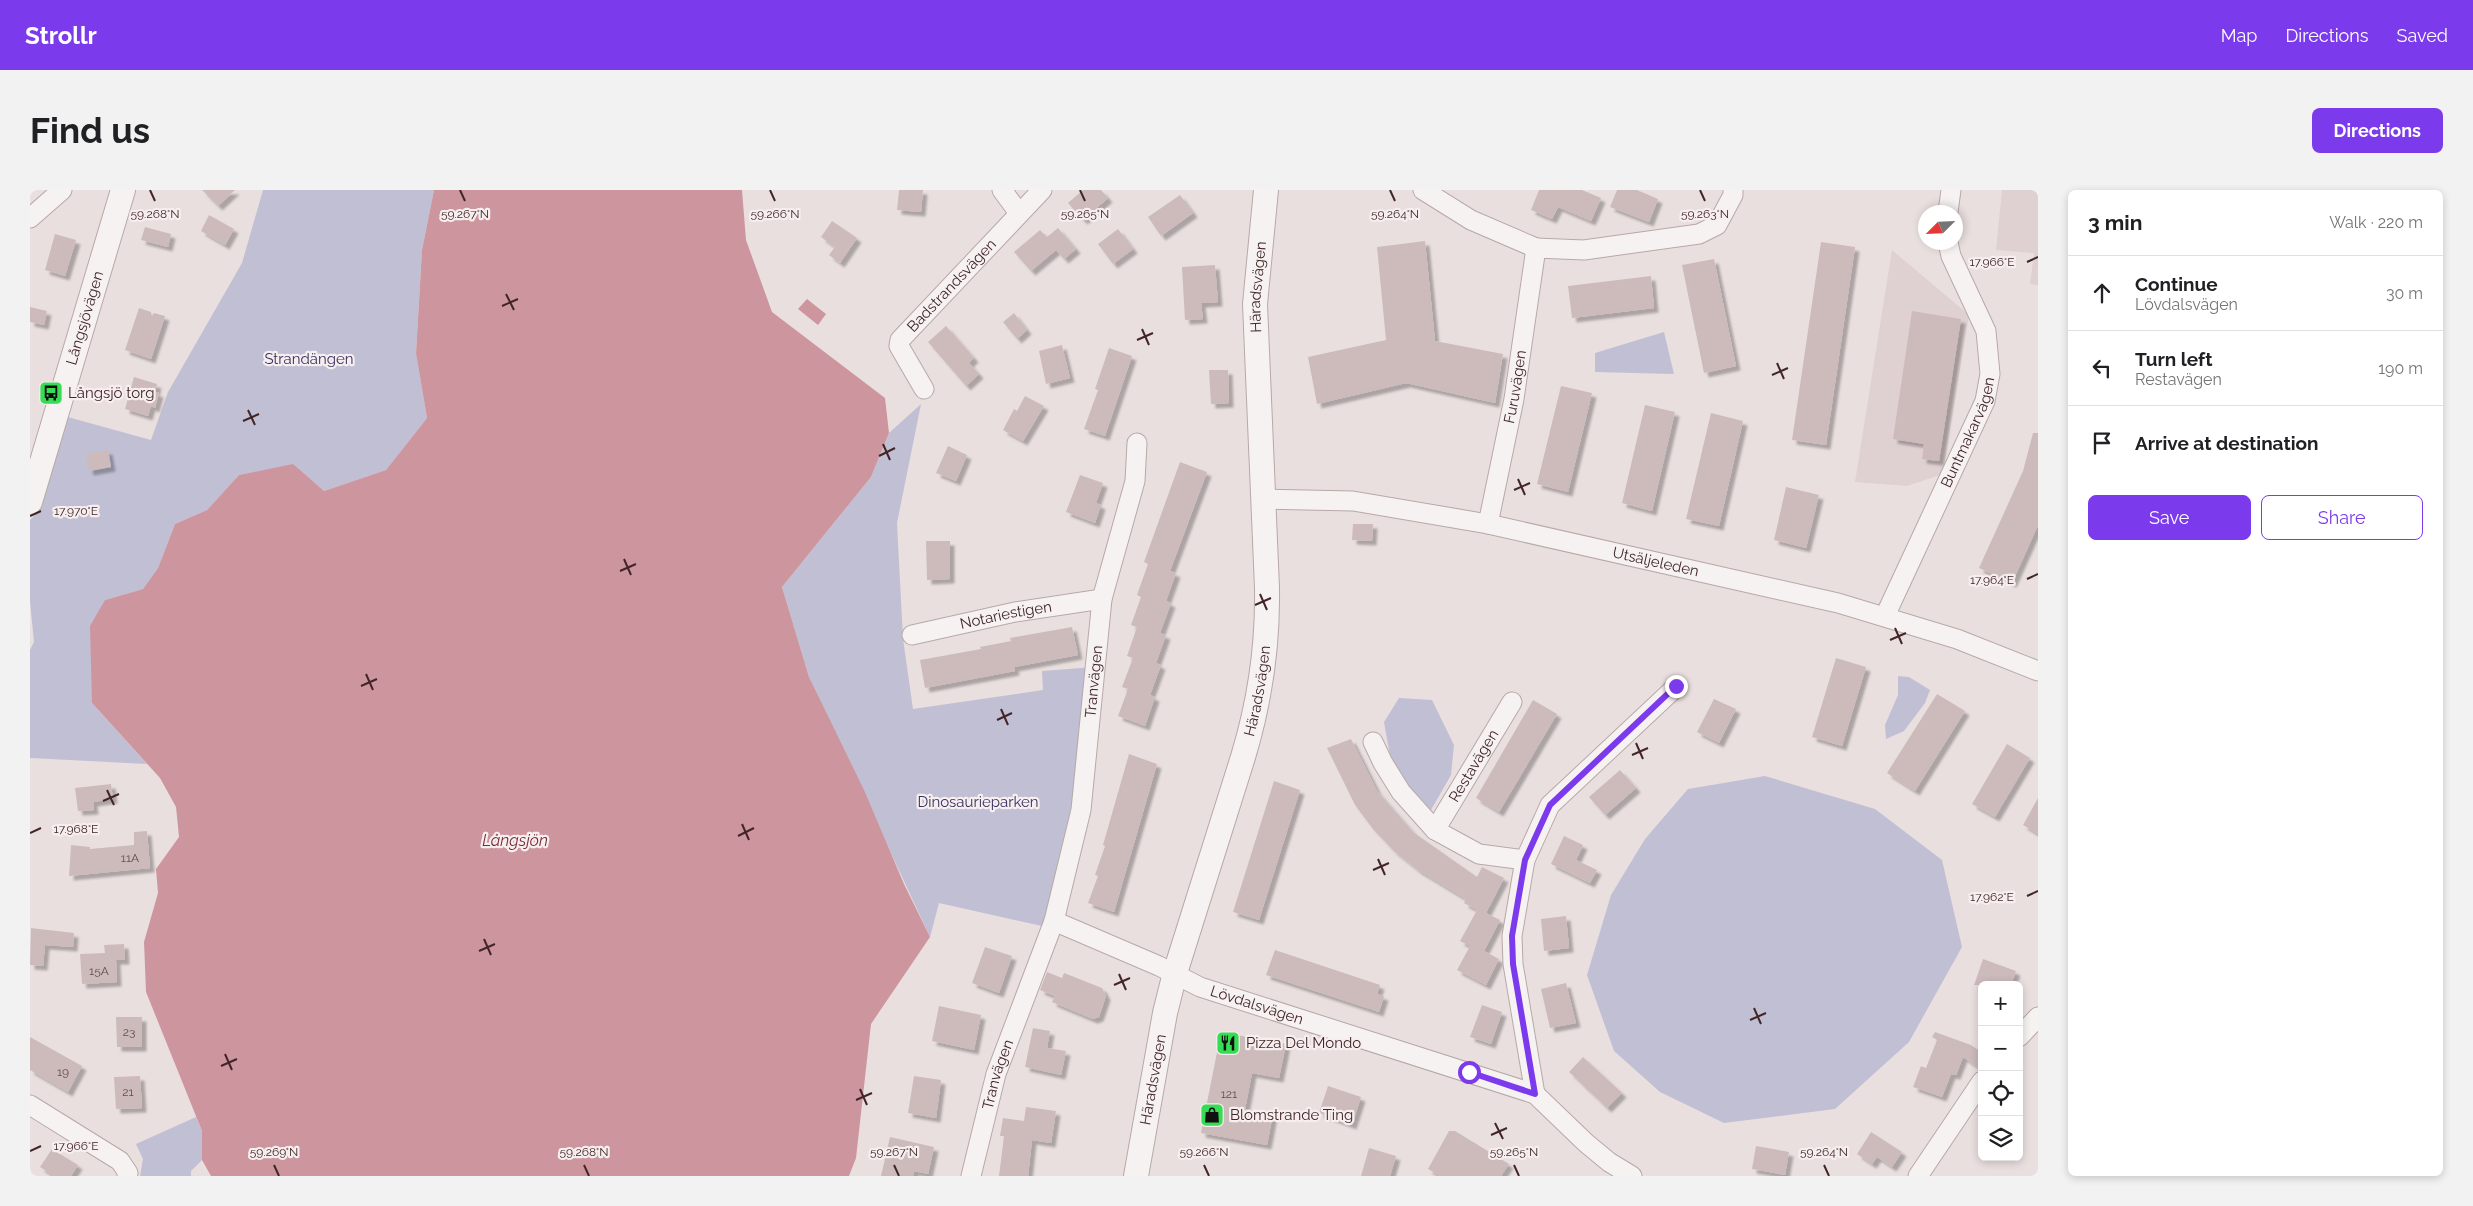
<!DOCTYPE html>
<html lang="en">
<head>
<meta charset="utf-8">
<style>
	body { margin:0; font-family:Raleway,sans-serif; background:#f2f2f2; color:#202124 }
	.controls { position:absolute; right:15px; bottom:15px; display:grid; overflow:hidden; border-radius:8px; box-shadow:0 2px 8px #0003 }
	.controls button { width:45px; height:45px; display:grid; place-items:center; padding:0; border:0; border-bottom:1px solid #e0e0e0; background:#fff; color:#202124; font:25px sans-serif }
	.compass { position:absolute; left:1888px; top:15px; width:45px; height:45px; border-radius:50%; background:#fff; box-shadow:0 2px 8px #0003; rotate:246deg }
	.stop { position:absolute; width:15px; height:15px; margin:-11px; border:4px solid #7c3aed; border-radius:50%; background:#fff }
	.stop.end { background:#7c3aed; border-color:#fff; box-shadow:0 1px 5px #0008 }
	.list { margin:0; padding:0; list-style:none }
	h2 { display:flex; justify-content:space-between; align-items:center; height:65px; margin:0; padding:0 20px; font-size:21px }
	h2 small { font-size:16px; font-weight:400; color:#757577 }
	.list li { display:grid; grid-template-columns:32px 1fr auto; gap:15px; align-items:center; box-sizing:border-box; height:75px; padding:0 20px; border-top:1px solid #e0e0e0 }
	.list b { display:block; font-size:19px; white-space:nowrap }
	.list p { margin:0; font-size:16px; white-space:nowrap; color:#757577 }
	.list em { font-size:16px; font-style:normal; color:#757577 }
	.actions { display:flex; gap:10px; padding:15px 20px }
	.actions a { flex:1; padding:11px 0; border:1px solid #7c3aed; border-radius:8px; text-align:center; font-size:18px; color:#7c3aed }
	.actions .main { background:#7c3aed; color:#fff }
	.icon { flex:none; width:28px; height:28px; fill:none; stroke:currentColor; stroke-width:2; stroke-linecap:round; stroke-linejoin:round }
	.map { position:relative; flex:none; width:2008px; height:986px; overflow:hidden; border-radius:8px }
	header { display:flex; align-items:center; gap:30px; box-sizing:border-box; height:70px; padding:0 25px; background:#7c3aed; color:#fff }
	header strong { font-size:24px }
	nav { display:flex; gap:28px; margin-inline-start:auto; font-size:18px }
	.intro { display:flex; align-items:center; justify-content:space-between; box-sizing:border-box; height:120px; padding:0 30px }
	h1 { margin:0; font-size:35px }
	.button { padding:12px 22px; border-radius:8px; background:#7c3aed; color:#fff; font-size:18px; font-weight:700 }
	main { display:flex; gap:30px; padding:0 30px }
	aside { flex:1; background:#fff; border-radius:8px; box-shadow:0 2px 8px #0003 }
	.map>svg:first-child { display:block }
	.built { fill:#dfd0d1 }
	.green { fill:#c0bfd4 }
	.water { fill:#cd969f }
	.building { fill:#cdbbbc; filter:url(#shadow) }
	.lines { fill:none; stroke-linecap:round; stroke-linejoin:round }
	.minor-casing { stroke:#b8a8a8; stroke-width:21 }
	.tertiary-casing { stroke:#b8a8a8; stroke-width:26 }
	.minor { stroke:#f7f2f2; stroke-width:19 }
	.tertiary { stroke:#f7f2f2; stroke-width:24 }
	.route { stroke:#7c3aed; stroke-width:6 }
	.ticks { fill:none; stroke:#422627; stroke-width:2 }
	.labels { text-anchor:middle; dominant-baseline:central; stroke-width:4.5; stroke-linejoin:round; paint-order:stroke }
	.number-label { font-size:12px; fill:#654b4c }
	.street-label { font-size:15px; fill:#422627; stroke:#f7eeef }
	.park-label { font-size:15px; fill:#383260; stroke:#f7eeef }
	.poi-label { font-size:15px; fill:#422627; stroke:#f7eeef; text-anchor:start }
	.water-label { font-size:16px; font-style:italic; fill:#7a2c36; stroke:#f7eeef }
	.ticks-label { font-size:12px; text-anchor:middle; fill:#422627; stroke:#f7eeef; stroke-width:4.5; stroke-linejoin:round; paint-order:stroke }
</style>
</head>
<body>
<header>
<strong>Strollr</strong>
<nav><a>Map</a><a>Directions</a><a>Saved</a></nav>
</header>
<div class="intro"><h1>Find us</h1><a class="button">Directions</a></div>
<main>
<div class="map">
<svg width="2008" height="986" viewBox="0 0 2008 986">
	<defs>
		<filter id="shadow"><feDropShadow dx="4.5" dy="4.5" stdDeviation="1" flood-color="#0004"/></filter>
	</defs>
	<rect width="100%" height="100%" fill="#eadfdf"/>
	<!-- built -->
	<path class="built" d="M1972 0H2008V95L2000 94 2004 63 1966 60Z
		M1862 60 1939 125 1913 284 1877 296 1825 292Z"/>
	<!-- green -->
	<path class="green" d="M233 0H404L392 60 386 162 397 228 356 280 294 301 263 275 209 285 177 320 145 334 128 378 113 399 75 410 62 513 117 574 0 568V460L4 452 0 411V330L6 324 34 226 121 250 138 202 212 73Z
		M1634 142 1644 184 1565 182V163Z
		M891 214 867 333 873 449 883 519 1013 500 1012 481 1064 477 1051 620 1021 738 909 713 900 747 779 487 752 397 841 287 859 243Z
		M1868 486 1879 487 1900 500 1895 513 1874 541 1856 549 1855 535 1868 505Z
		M1369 508 1402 510 1424 555 1421 585 1401 620 1362 577 1354 532Z
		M1735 586 1845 619 1912 670 1932 757 1879 852 1805 919 1694 933 1630 902 1584 861 1557 785 1581 705 1615 649 1658 599Z
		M166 927 172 941V970L161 981V986H110L113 969 106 954Z"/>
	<!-- water -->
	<path class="water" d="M404 0H712L716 50 742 122 855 208 859 243 841 287 752 397 779 487 834 600 874 694 900 747 841 834 826 968 819 986H181L172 970V941L116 802 114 752 128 703 126 679 149 647 146 617 130 588 62 513 60 436 75 410 113 399 128 378 145 334 177 320 209 285 263 274 294 301 356 280 397 228 386 163 392 60Z
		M777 109 796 124 788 135 768 119Z"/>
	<!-- building -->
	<path class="building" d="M172 0H205L188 16Z
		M869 0H893L891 22 867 20Z
		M1053 0H1071L1078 8 1053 30 1038 13Z
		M1509 0H1552L1571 8 1561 31 1528 17 1522 29 1501 20Z
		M1587 0H1607L1628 9 1619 32 1580 17Z
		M1150 5 1163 23 1131 46 1118 27Z
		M179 25 204 39 195 55 171 41Z
		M802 31 827 48 810 73 799 65 805 57 791 47Z
		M115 37 141 44 138 57 111 50Z
		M1028 38 1046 59 1034 69 1026 60 1001 81 984 62 1010 40 1017 47Z
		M1088 39 1103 59 1083 74 1068 54Z
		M25 44 46 50 35 86 15 80Z
		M1395 51 1405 151 1473 164 1465 213 1376 193 1287 214 1278 167 1356 150 1347 57Z
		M1791 52 1825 57 1796 255 1762 250Z
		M1684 69 1706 176 1674 183 1652 75Z
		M1185 75 1188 112 1171 113 1173 129 1155 130 1152 77Z
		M1621 86 1624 118 1542 128 1538 96Z
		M0 117 17 121 14 135 0 132Z
		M109 118 121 122V128L124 123 135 126 121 169 95 160Z
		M1882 121 1931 129 1909 271 1892 269 1894 254 1863 249Z
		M984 123 997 140 987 149 973 132Z
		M916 136 944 168 939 173 949 184 936 196 898 152Z
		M1032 155 1040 188 1016 194 1009 161Z
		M1079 158 1102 166 1075 246 1054 239 1068 200 1065 199Z
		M1179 180H1198L1199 213 1181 214Z
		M104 187 127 194 125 202 129 203 125 218 121 216 118 226 95 219Z
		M1531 196 1562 203 1538 302 1507 294Z
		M995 206 1014 216 993 251 973 240 984 219 987 221Z
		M1615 215 1645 222 1622 321 1592 313Z
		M1681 223 1713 231 1689 336 1656 329Z
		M2003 243H2008V335L1982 393 1949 378 1993 281Z
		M918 256 937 265 926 291 906 283Z
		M78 260 81 277 59 281 56 264Z
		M1150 272 1177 282 1140 381 1146 383 1136 411 1141 413 1130 443 1136 445 1126 473 1131 475 1120 505 1125 507 1115 536 1088 526 1098 499 1092 497 1103 468 1097 466 1107 437 1101 435 1111 407 1107 405 1118 374 1114 372Z
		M1050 285 1073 293 1066 313 1071 315 1065 333 1036 322Z
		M1756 297 1789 305 1776 358 1744 350Z
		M1323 334H1343L1342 351 1322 350Z
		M896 351H920V389L897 390Z
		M1042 437 1048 465 984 477 985 481 895 498 890 470 951 459 950 457 981 451 980 448Z
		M1806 468 1836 477 1812 556 1782 547Z
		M1907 504 1935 521 1885 601 1857 583Z
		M1684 509 1706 519 1689 553 1667 542Z
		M1503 510 1527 524 1469 622 1446 608Z
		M1321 549 1347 601 1383 642 1447 687 1452 677 1474 688 1456 723 1470 730 1454 761 1469 769 1456 795 1427 780 1440 756 1430 751 1447 720 1434 713 1436 709 1388 680 1364 661 1343 639 1325 615 1297 558Z
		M1977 554 2000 568 1965 627 1942 614Z
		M1099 564 1127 574 1084 722 1058 713 1068 686 1065 685 1075 656 1073 655Z
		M1590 580 1606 598 1575 625 1559 607Z
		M1244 591 1270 600 1229 730 1203 722Z
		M81 594 83 609 63 612 64 620 48 621 45 598Z
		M2008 608V644L1993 635Z
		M117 641 120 678 39 686 41 655 60 657V659L104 655V642Z
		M1534 646 1553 655 1546 670 1567 680 1560 693 1521 674Z
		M1536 726 1539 758 1514 761 1511 729Z
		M1 738 44 743 43 757 15 755 13 776 0 775Z
		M94 754 95 770H86L87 792 52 794 50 764 75 763 74 755Z
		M955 757 982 766 969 803 942 793Z
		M1245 760 1350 795 1347 804 1354 806 1349 822 1236 785Z
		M1953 769 1986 781 1981 795H1944Z
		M1017 782 1032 788 1034 783 1072 798 1076 806 1069 827 1063 829 1022 812 1025 806 1010 800Z
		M1536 793 1546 833 1520 838 1511 799Z
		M1452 815 1472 822 1461 854 1440 847Z
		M909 816 951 825 944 860 902 851Z
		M86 827H112V857H87Z
		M1003 838 1020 841 1017 858 1036 861 1031 885 995 877Z
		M1191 842 1256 854 1249 888 1222 883 1215 919 1243 924 1237 955 1171 943Z
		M1905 842 1941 855 1952 863V880L1933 867 1926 885 1921 884 1912 907 1883 897 1891 876 1896 878 1907 850 1902 847Z
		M0 847 52 876 38 902 0 880Z
		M1553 867 1592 903 1577 918 1539 882Z
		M110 886 112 918 86 919 84 887Z
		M884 886 911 890 906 928 878 923Z
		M1298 896 1331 907 1322 935 1289 923Z
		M996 917 1026 921 1021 953 1002 950 998 986H969L974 946H970L973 928 994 931Z
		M1419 941H1425L1479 974 1471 986H1410L1398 979Z
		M1841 942 1872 962 1862 977 1847 967 1842 974 1827 964Z
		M860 947 904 957 898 984 884 981 883 986H851Z
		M1726 956 1759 962 1755 985 1722 979Z
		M1339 958 1366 966 1360 986H1331Z
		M22 959 48 975 41 986H24L10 977Z"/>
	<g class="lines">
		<!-- minor casing -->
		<g class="minor-casing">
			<g id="minor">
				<path d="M972 0 989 23"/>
				<path d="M1393 0 1441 30 1506 58"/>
				<path d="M1918 22 1921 0"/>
				<path d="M0 28 32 0"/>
				<path id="s1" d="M894 199 869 156 870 150 1012 0"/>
				<path id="s2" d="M1234 309 1323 311 1458 334 1808 413 1927 449 2008 481"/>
				<path id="s3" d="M1458 334 1484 209 1506 58 1554 60 1669 44 1687 35 1703 5V0"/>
				<path id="s4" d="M1855 426 1955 211 1960 184 1956 141 1921 66 1918 52"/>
				<path id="s5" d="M882 445 985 422 1072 409"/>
				<path d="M1343 552 1353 573 1371 602 1405 640 1449 664 1495 670"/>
				<path id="s6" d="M1405 640 1482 512"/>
				<path id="s7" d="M1024 731 1129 776 1170 797 1505 904 1556 953 1579 972 1602 986"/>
				<path d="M1989 847 2008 827"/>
				<path d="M1505 904 1483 774 1482 746 1495 670 1520 615 1647 496"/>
				<path d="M0 915 90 971 98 983 97 986"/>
				<path id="s8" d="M941 986 966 884 1024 731 1051 620 1072 409 1105 291 1107 253"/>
				<path d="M1888 986 1952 891"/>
			</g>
		</g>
		<!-- tertiary casing -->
		<g class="tertiary-casing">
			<g id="tertiary">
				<path id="s9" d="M0 312 93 0"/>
				<path id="s10" d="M1106 986 1135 823 1145 783 1213 567C1230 511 1238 457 1237 398L1225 114 1236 0"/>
			</g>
		</g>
		<!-- minor -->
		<use href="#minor" class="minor"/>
		<!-- tertiary -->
		<use href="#tertiary" class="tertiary"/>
	</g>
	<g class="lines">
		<!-- route -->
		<path class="route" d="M1439 882 1505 904 1483 774 1482 746 1495 670 1520 615 1646 496"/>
	</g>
	<!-- ticks -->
	<path class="ticks" d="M120 0 125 11M430 0 435 11M740 0 745 11M1050 0 1055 11M1360 0 1365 11M1670 0 1675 11M1997 72 2008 67M476 104 484 120M472 116 488 109M1112 139 1119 155M1107 150 1123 143M1747 173 1754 189M1742 185 1758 178M218 220 225 235M213 231 229 224M853 254 860 270M849 266 865 258M1488 289 1495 305M1484 300 1500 293M0 326 11 321M594 369 601 385M590 381 606 374M1997 389 2008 384M1230 404 1237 420M1225 415 1241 408M1865 438 1872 454M1860 450 1876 443M336 484 343 500M331 496 347 489M971 519 978 535M967 530 982 523M1606 553 1613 569M1602 565 1618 558M77 600 84 615M73 611 89 604M712 634 719 650M0 643 11 638M708 646 724 638M1348 669 1355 685M1343 680 1359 673M1997 706 2008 701M454 749 461 765M449 761 465 754M1089 784 1096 800M1084 795 1100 788M1724 818 1731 834M1720 830 1736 823M195 864 202 880M191 876 207 869M830 899 837 915M826 910 842 903M1465 933 1473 949M1461 945 1477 938M0 961 11 956M244 975 249 986M554 975 559 986M864 975 869 986M1174 975 1179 986M1484 975 1489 986M1794 975 1799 986"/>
	<!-- icons -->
	<defs>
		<g id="bus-square" transform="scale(1.25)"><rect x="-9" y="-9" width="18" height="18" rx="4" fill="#36dc53" stroke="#f7eeef"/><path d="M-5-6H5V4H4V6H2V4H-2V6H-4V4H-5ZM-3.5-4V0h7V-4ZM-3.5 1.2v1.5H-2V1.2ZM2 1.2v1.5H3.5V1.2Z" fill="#111"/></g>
		<g id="restaurant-square" transform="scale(1.25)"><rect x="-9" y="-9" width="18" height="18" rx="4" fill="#36dc53" stroke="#f7eeef"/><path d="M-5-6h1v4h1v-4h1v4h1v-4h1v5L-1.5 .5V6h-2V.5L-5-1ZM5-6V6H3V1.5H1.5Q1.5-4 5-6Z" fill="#111"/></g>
		<g id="shop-square" transform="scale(1.25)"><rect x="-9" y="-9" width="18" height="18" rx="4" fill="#36dc53" stroke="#f7eeef"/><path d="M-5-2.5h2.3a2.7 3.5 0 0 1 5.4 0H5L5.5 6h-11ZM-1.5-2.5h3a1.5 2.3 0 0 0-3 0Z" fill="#111"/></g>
	</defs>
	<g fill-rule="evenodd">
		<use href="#bus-square" x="21" y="203"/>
		<use href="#restaurant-square" x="1198" y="853"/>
		<use href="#shop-square" x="1182" y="925"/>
	</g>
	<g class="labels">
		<!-- number labels -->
		<g class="number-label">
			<text x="100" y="668">11A</text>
			<text x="69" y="781">15A</text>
			<text x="99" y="842">23</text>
			<text x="33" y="882">19</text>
			<text x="98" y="902">21</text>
			<text x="1199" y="904">121</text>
		</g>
		<!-- street labels -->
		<g class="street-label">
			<text stroke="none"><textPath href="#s1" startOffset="131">Badstrandsvägen</textPath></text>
			<text stroke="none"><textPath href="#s10" startOffset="906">Häradsvägen</textPath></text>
			<text stroke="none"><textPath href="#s9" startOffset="192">Långsjövägen</textPath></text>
			<text stroke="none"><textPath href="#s3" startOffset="140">Furuvägen</textPath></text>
			<text stroke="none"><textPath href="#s4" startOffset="202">Buntmakarvägen</textPath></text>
			<text stroke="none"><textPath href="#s2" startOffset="398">Utsäljeleden</textPath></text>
			<text stroke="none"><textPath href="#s5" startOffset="96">Notariestigen</textPath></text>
			<text stroke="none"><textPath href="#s8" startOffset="512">Tranvägen</textPath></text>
			<text stroke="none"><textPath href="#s10" startOffset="501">Häradsvägen</textPath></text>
			<text stroke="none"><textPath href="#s6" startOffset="75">Restavägen</textPath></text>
			<text stroke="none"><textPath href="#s7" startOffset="220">Lövdalsvägen</textPath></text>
			<text stroke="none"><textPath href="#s8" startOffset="105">Tranvägen</textPath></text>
			<text stroke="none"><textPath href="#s10" startOffset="98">Häradsvägen</textPath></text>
		</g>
		<!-- park labels -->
		<g class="park-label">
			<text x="279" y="169">Strandängen</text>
			<text x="948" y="612">Dinosaurieparken</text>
		</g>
		<!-- poi labels -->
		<g class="poi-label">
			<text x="38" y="203">Långsjö torg</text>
			<text x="1216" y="853">Pizza Del Mondo</text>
			<text x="1200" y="925">Blomstrande Ting</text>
		</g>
		<!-- water labels -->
		<g class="water-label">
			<text x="485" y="650">Långsjön</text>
		</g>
	</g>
	<g class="ticks-label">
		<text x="125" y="28">59.268°N</text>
		<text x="435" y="28">59.267°N</text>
		<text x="745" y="28">59.266°N</text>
		<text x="1055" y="28">59.265°N</text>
		<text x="1365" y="28">59.264°N</text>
		<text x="1675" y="28">59.263°N</text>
		<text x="1962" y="76">17.966°E</text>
		<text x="46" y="325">17.970°E</text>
		<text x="1962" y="394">17.964°E</text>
		<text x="46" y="643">17.968°E</text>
		<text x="1962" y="711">17.962°E</text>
		<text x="46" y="960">17.966°E</text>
		<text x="244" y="966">59.269°N</text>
		<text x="554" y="966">59.268°N</text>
		<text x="864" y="966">59.267°N</text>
		<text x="1174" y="966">59.266°N</text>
		<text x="1484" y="966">59.265°N</text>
		<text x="1794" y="966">59.264°N</text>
	</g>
</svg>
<div class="controls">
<button>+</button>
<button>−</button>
<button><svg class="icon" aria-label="locate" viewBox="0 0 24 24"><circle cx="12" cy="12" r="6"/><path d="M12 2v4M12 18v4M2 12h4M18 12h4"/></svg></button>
<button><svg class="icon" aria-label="layers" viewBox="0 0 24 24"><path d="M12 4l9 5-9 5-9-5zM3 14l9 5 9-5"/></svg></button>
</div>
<svg class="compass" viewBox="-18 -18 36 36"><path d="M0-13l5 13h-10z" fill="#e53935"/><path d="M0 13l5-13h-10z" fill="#757577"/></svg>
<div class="stop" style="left:1439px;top:882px"></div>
<div class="stop end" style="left:1646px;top:496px"></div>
</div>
<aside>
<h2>3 min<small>Walk · 220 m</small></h2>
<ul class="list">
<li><svg class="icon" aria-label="ahead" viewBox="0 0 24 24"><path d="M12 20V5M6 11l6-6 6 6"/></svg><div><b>Continue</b><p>Lövdalsvägen</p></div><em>30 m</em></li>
<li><svg class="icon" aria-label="left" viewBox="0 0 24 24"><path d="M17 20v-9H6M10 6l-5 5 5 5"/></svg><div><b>Turn left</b><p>Restavägen</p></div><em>190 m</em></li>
<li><svg class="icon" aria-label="arrive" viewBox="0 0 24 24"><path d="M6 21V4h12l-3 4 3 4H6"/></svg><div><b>Arrive at destination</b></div></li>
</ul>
<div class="actions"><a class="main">Save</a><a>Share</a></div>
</aside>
</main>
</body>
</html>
